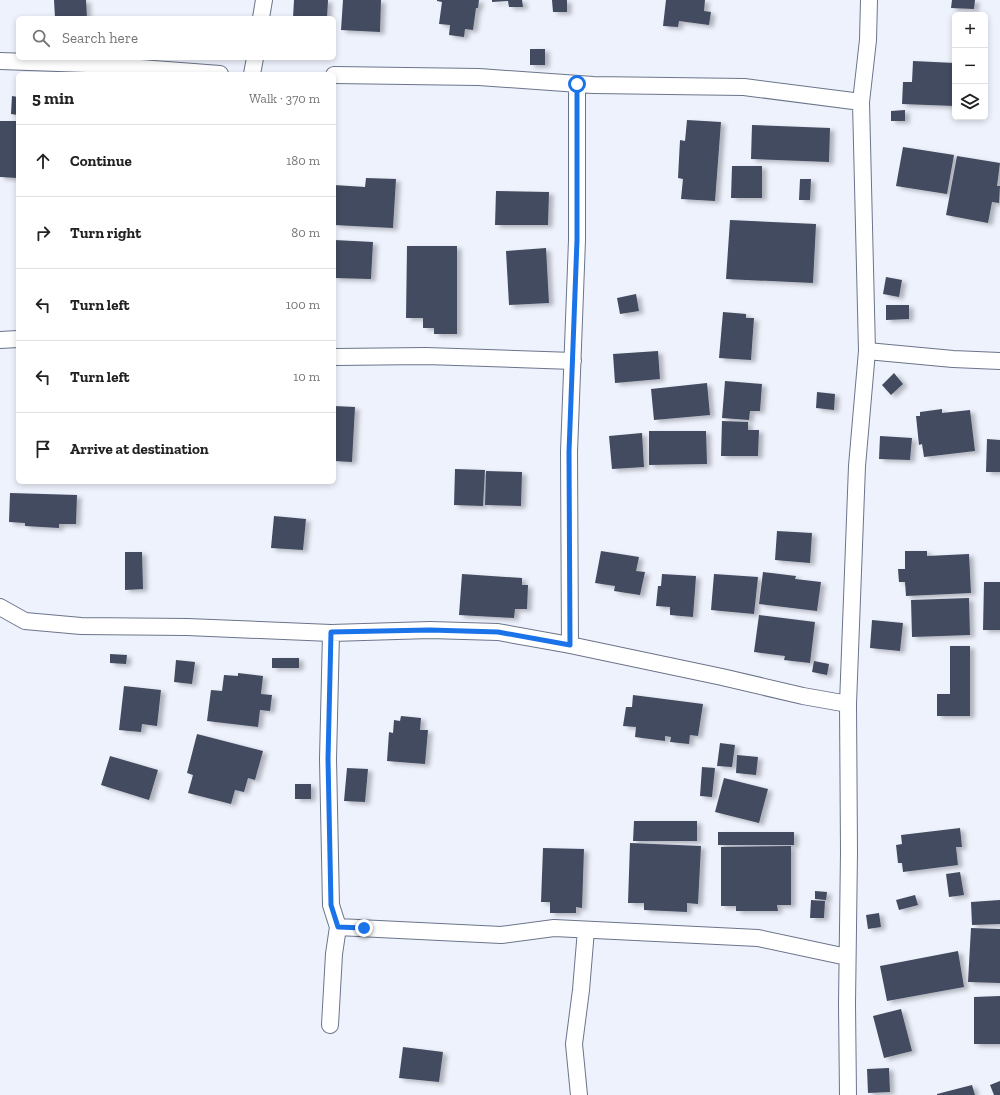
<!DOCTYPE html>
<html lang="en">
<head>
<meta charset="utf-8">
<style>
	body { margin:0; font-family:"Zilla Slab",serif; background:#f6f6f6; color:#222 }
	.controls { position:absolute; right:12px; top:12px; display:grid; overflow:hidden; border-radius:6px; box-shadow:0 2px 6px #0003 }
	.controls button { width:36px; height:36px; display:grid; place-items:center; padding:0; border:0; border-bottom:1px solid #e0e0e0; background:#fff; color:#222; font:20px sans-serif }
	.stop { position:absolute; width:12px; height:12px; margin:-9px; border:3px solid #1a73e8; border-radius:50%; background:#fff }
	.stop.end { background:#1a73e8; border-color:#fff; box-shadow:0 1px 4px #0008 }
	.list { margin:0; padding:0; list-style:none }
	h2 { display:flex; justify-content:space-between; align-items:center; height:52px; margin:0; padding:0 16px; font-size:17px }
	h2 small { font-size:13px; font-weight:400; color:#767676 }
	.list li { display:grid; grid-template-columns:26px 1fr auto; gap:12px; align-items:center; box-sizing:border-box; height:72px; padding:0 16px; border-top:1px solid #e0e0e0 }
	.list b { display:block; font-size:15px; white-space:nowrap }
	.list em { font-size:13px; font-style:normal; color:#767676 }
	.icon { flex:none; width:22px; height:22px; fill:none; stroke:currentColor; stroke-width:2; stroke-linecap:round; stroke-linejoin:round }
	.map { position:relative; flex:none; width:1000px; height:1095px; overflow:hidden }
	.search { position:absolute; background:#fff; box-shadow:0 2px 6px #0003; left:16px; top:16px; width:320px; height:44px; display:flex; align-items:center; gap:10px; box-sizing:border-box; padding:0 14px; border-radius:6px; color:#767676; font-size:15px }
	.panel { position:absolute; background:#fff; box-shadow:0 2px 6px #0003; left:16px; top:72px; width:320px; height:412px; border-radius:6px }
	.map>svg:first-child { display:block }
	.building { fill:#434b5f; filter:url(#shadow) }
	.lines { fill:none; stroke-linecap:round; stroke-linejoin:round }
	.minor-casing { stroke:#6b748a; stroke-width:18 }
	.minor { stroke:#fff; stroke-width:16 }
	.route { stroke:#1a73e8; stroke-width:5 }
</style>
</head>
<body>
<div class="map">
<svg width="1000" height="1095" viewBox="0 0 1000 1095">
	<defs>
		<filter id="shadow"><feDropShadow dx="4.5" dy="2.5" stdDeviation="2" flood-color="#0004"/></filter>
	</defs>
	<rect width="100%" height="100%" fill="#eef2fd"/>
	<!-- building -->
	<path class="building" d="M54 0H86L87 18H55Z
		M294 0H328L327 18H293Z
		M343 0H381L380 32 341 30Z
		M437 0H479L478 8H476L473 30 465 29 464 37 449 35 450 25 439 24 442 2 437 1Z
		M492 0H522L523 7H509L508 1 492 2Z
		M552 0H567V12H553Z
		M666 0H705L704 11 711 12 709 25 679 21 678 27 663 26Z
		M952 0H975L974 9 951 8Z
		M530 49H545V65H530Z
		M913 61 955 63V106L902 104 903 82H912Z
		M12 96 18 97V115L11 114Z
		M905 110V121H891V111Z
		M687 120 721 122 715 201 681 199 683 179 678 178 680 140 685 141Z
		M0 121H18V178L0 177Z
		M752 125 830 128 829 162 751 159Z
		M903 147 954 155 947 194 896 186Z
		M957 156 1000 163 997 186H1000L999 203 992 202 988 223 946 215Z
		M732 166H762V198H731Z
		M366 178 396 179 393 228 334 225V185L365 187Z
		M800 179H811L810 200H799Z
		M496 191 549 192 548 225H495Z
		M730 220 816 224 813 283 726 279Z
		M334 240 373 242 371 279 334 278Z
		M407 246H457V334H434V328H423V318H406Z
		M546 248 549 303 509 305 506 251Z
		M886 277 902 280 899 297 883 294Z
		M636 294 639 311 620 314 617 298Z
		M886 305H909V319L886 320Z
		M723 312 746 314V318H754L751 360 719 358Z
		M658 351 660 379 615 383 613 354Z
		M894 373 903 384 891 395 882 385Z
		M725 381 762 384 760 411H750L749 420 722 418Z
		M707 383 710 415 654 420 651 389Z
		M817 392 835 394 834 410 816 408Z
		M334 406 355 407 352 462 334 461Z
		M942 409V413L970 410 975 451 924 457 922 444 919 445 916 416H920V412Z
		M722 421 748 422V430H759L758 456H721Z
		M649 431H706L707 464 649 465Z
		M642 433 644 467 612 469 609 436Z
		M880 436 912 438 910 460 879 459Z
		M987 439 1000 440V472H986Z
		M455 469 485 470 483 506 454 505Z
		M486 471 522 472 521 506 485 505Z
		M10 493 77 495 76 524H59V528L25 526V523L9 522Z
		M274 516 306 519 303 550 271 548Z
		M777 531 812 533 810 563 775 560Z
		M601 551 639 557 636 571 645 572 640 595 614 591 615 586 595 583Z
		M905 551H927V556L969 554 971 593 906 596 905 582H899L898 569H905Z
		M125 552H142L143 589 125 590Z
		M763 572 796 576 795 579 821 582 817 611 759 604Z
		M462 574 522 578V585H528L527 609H515L514 618 459 615Z
		M662 574 696 576 693 617 670 615V607L656 606 658 586H661Z
		M714 574 758 577 754 614 711 610Z
		M984 582H1000V630H983Z
		M969 598 970 635 912 637 911 600Z
		M759 615 815 622 810 663 784 660 785 656 754 652Z
		M872 620 903 623 900 651 870 648Z
		M950 646H970V716H937V694H950Z
		M110 654 127 655 126 664 110 663Z
		M272 658H299V668H272Z
		M176 660 195 662 192 684 174 682Z
		M814 661 829 664 827 675 812 672Z
		M238 673 263 676 261 694 272 695 270 711 260 710 258 727 207 721 211 690 222 691 224 675 238 676Z
		M124 686 161 690 157 726 142 724 141 732 119 730Z
		M633 695 703 704 698 736 690 735 689 744 670 742 671 737 665 736V741L635 737 636 727 623 726 626 707H632Z
		M401 716 421 718 420 730H428L425 764 387 761 389 732 393 733 394 720 400 721Z
		M197 734 263 751 255 780 248 778 244 792 235 790 231 804 188 793 193 775 187 773Z
		M720 743 735 745 732 767 717 766Z
		M737 755 758 757 756 775 736 773Z
		M110 756 158 770 149 800 101 785Z
		M702 767 715 768 712 797 700 796Z
		M347 768 368 769 365 802 344 801Z
		M724 778 768 789 759 823 715 812Z
		M295 784H311V799H295Z
		M634 821H697V841H633Z
		M960 828 962 847H956L958 865 903 872 902 863H898L896 845 902 844 901 835Z
		M718 832H794V845H718Z
		M630 843 701 846 698 904 687 903V912L644 910V903H628Z
		M791 846V905H777L778 911H736V906H721V847Z
		M543 848 584 849 582 908 576 907V913H550V902H541Z
		M960 872 964 895 949 897 946 874Z
		M815 891 827 892 826 900 815 899Z
		M915 895 918 905 899 910 896 900Z
		M811 900 825 901 824 918H810Z
		M1000 900V924L972 925 971 902Z
		M879 913 881 927 868 929 866 915Z
		M971 928 1000 929V983L968 982Z
		M958 951 964 987 887 1001 880 966Z
		M1000 996V1044H974V997Z
		M901 1009 912 1051 884 1058 873 1016Z
		M403 1047 443 1052 439 1082 399 1078Z
		M889 1068 890 1092 868 1093 867 1069Z
		M1000 1081V1095H994L990 1085Z
		M972 1085 975 1095H937V1094Z"/>
	<g class="lines">
		<!-- minor casing -->
		<g class="minor-casing">
			<path id="minor" d="M261 18 264 0
				M0 61 87 64 220 74
				M252 74 255 58
				M334 75 479 77 593 85 744 87 861 102
				M0 340 18 339
				M867 351 953 359 1000 361
				M334 357 426 356 573 361
				M0 607 25 621 81 626 187 627 331 633 430 630 498 632 570 645 722 677 803 696 848 704
				M570 645 569 452 577 240V84
				M338 927 501 935 554 928 758 938 847 957
				M330 1025 334 954 338 927 331 905 328 759 331 633
				M579 1095 574 1044 581 990 586 930
				M848 1095 847 1004 849 851 848 704 857 466 867 351 861 102 868 40 869 0"/>
		</g>
		<!-- minor -->
		<use href="#minor" class="minor"/>
	</g>
	<g class="lines">
		<!-- route -->
		<path class="route" d="M364 928 338 927 331 905 328 759 331 632 430 630 498 632 570 645 569 452 577 240V84"/>
	</g>
</svg>
<div class="controls">
<button>+</button>
<button>−</button>
<button><svg class="icon" aria-label="layers" viewBox="0 0 24 24"><path d="M12 4l9 5-9 5-9-5zM3 14l9 5 9-5"/></svg></button>
</div>
<div class="stop" style="left:577px;top:84px"></div>
<div class="stop end" style="left:364px;top:928px"></div>
<div class="search"><svg class="icon" aria-label="search" viewBox="0 0 24 24"><circle cx="10" cy="10" r="6"/><path d="M15 15l6 6"/></svg>Search here</div>
<section class="panel">
<h2>5 min<small>Walk · 370 m</small></h2>
<ul class="list">
<li><svg class="icon" aria-label="ahead" viewBox="0 0 24 24"><path d="M12 20V5M6 11l6-6 6 6"/></svg><div><b>Continue</b></div><em>180 m</em></li>
<li><svg class="icon" aria-label="right" viewBox="0 0 24 24"><path d="M7 20v-9h11M14 6l5 5-5 5"/></svg><div><b>Turn right</b></div><em>80 m</em></li>
<li><svg class="icon" aria-label="left" viewBox="0 0 24 24"><path d="M17 20v-9H6M10 6l-5 5 5 5"/></svg><div><b>Turn left</b></div><em>100 m</em></li>
<li><svg class="icon" aria-label="left" viewBox="0 0 24 24"><path d="M17 20v-9H6M10 6l-5 5 5 5"/></svg><div><b>Turn left</b></div><em>10 m</em></li>
<li><svg class="icon" aria-label="arrive" viewBox="0 0 24 24"><path d="M6 21V4h12l-3 4 3 4H6"/></svg><div><b>Arrive at destination</b></div></li>
</ul>
</section>
</div>
</body>
</html>
